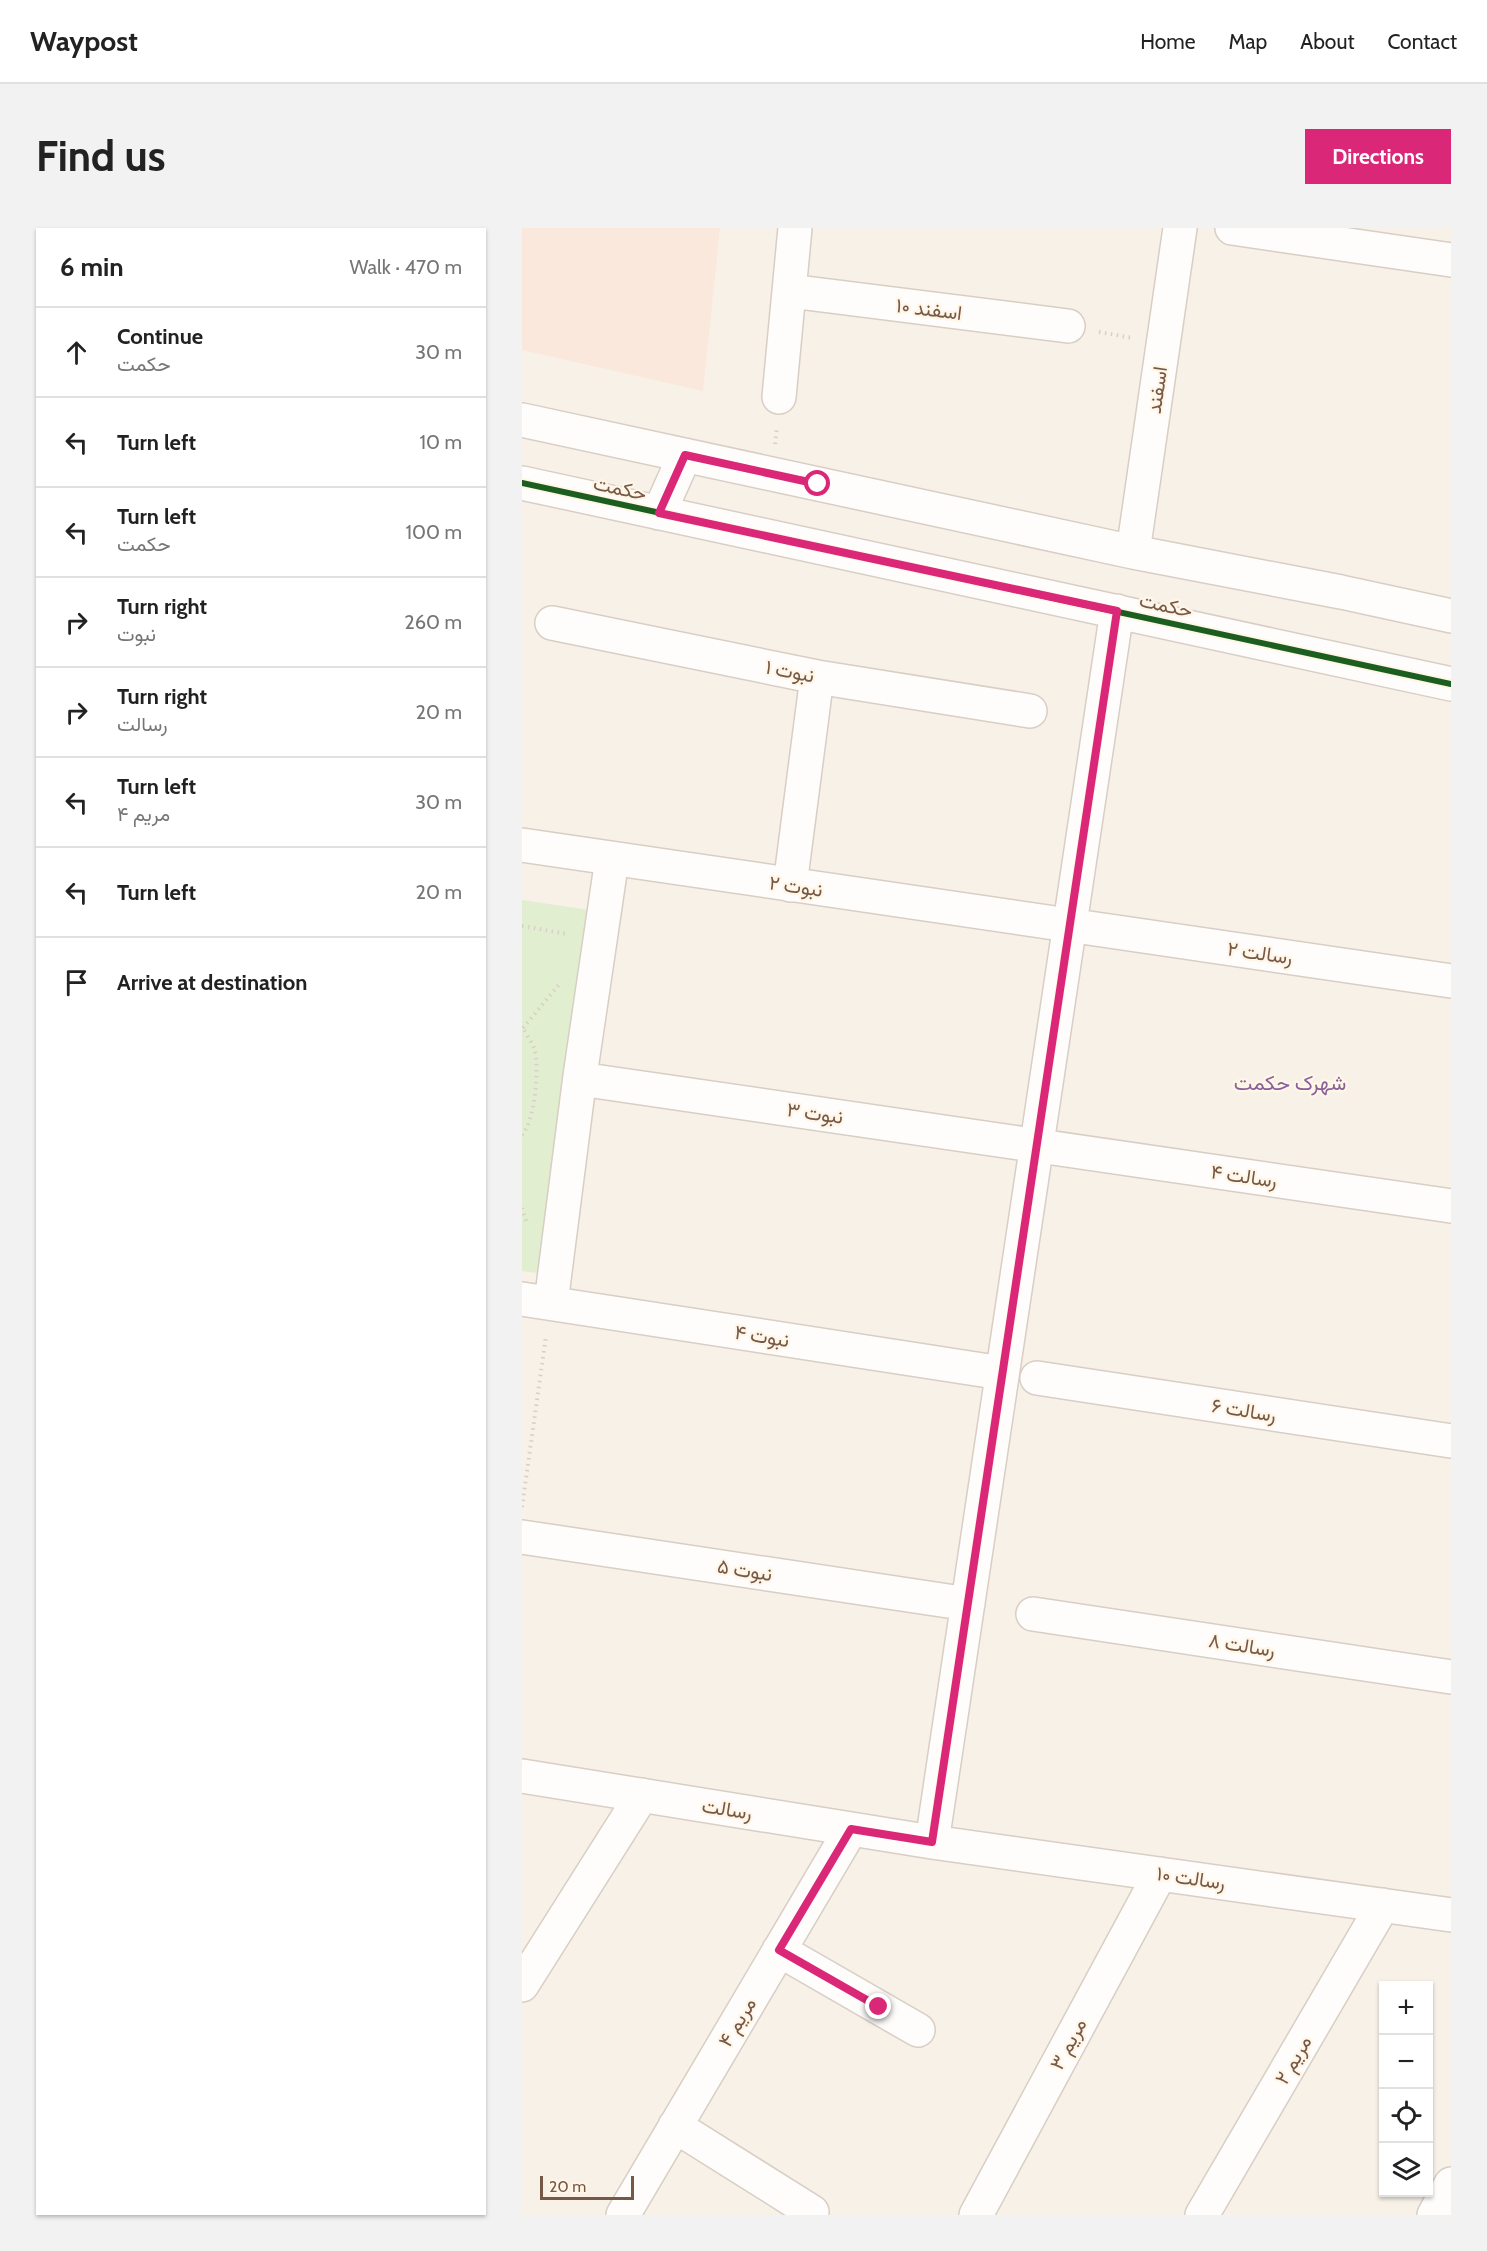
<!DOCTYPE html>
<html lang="en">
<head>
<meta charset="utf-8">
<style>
	body { margin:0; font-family:Cabin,Vazirmatn,sans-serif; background:#f2f2f2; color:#222 }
	.controls { position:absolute; right:18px; bottom:18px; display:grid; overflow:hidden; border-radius:0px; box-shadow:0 2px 4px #0004 }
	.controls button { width:54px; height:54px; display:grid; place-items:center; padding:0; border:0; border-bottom:2px solid #e0e0e0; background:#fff; color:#222; font:30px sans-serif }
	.scale { position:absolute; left:18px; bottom:15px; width:94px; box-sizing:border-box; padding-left:6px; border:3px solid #765846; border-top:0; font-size:16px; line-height:21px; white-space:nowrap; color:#765846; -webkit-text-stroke:4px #fff6e8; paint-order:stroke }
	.stop { position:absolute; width:18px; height:18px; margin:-14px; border:4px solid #db2777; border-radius:50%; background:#fff }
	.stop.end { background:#db2777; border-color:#fff; box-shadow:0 2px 6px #0008 }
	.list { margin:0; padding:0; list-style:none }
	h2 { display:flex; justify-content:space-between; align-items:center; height:78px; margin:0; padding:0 24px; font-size:26px }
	h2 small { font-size:20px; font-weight:400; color:#767676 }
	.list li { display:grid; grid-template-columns:39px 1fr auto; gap:18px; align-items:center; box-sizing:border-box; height:90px; padding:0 24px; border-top:2px solid #e0e0e0 }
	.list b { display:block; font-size:22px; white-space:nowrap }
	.list p { margin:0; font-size:20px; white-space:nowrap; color:#767676 }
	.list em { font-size:20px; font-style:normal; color:#767676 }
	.icon { flex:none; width:33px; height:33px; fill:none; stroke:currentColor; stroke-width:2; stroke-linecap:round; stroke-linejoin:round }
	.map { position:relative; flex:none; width:929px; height:1987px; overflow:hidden; border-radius:0px }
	header { display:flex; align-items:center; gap:36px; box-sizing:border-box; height:84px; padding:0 30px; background:#fff; border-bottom:2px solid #e0e0e0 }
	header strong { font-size:28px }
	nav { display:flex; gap:33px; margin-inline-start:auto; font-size:21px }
	.intro { display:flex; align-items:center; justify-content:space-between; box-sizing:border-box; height:144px; padding:0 36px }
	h1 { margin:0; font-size:42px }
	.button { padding:15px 27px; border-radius:0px; background:#db2777; color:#fff; font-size:21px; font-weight:700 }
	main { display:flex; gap:36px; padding:0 36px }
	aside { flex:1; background:#fff; border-radius:0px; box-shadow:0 2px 4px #0004 }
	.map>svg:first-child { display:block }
	.commercial { fill:#fbe8dc }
	.green { fill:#e2eed0 }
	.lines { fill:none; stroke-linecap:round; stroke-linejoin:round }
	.minor-casing { stroke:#d8cec5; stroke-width:36 }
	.path { stroke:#d8d0c8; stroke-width:4; stroke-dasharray:1.5 4.5; stroke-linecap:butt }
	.minor { stroke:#fefdfb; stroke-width:33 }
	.cycleway-casing { stroke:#fff6e8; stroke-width:10 }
	.cycleway { stroke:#1b5e20; stroke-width:6 }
	.route { stroke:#db2777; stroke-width:8 }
	.labels { text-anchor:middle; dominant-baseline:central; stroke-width:4.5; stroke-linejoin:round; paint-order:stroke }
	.street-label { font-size:20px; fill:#765846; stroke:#fff6e8 }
	.neighbourhood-label { font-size:21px; fill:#88619a; stroke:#fff6e8 }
</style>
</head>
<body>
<header>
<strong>Waypost</strong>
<nav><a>Home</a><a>Map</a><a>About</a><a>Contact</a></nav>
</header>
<div class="intro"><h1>Find us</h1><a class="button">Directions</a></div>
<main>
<aside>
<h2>6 min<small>Walk · 470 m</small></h2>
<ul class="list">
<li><svg class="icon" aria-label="ahead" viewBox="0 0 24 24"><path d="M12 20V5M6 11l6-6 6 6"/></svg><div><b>Continue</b><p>حکمت</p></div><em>30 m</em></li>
<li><svg class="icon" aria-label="left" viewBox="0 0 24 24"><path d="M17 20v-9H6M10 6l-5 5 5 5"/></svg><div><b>Turn left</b></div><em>10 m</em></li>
<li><svg class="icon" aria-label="left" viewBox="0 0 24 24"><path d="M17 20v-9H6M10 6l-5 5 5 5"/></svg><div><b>Turn left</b><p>حکمت</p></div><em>100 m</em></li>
<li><svg class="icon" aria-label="right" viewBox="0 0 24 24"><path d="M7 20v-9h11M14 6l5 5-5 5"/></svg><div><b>Turn right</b><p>نبوت</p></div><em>260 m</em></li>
<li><svg class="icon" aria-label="right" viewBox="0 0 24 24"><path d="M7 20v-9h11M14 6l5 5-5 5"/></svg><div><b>Turn right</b><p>رسالت</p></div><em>20 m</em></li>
<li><svg class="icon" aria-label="left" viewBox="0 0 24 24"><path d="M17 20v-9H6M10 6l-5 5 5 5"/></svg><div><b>Turn left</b><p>مریم ۴</p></div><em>30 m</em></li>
<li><svg class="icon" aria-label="left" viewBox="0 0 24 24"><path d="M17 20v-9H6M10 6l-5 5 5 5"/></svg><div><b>Turn left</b></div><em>20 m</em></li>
<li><svg class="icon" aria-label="arrive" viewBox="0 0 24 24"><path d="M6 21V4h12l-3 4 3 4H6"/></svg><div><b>Arrive at destination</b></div></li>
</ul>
</aside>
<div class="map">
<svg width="929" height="1987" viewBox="0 0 929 1987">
	<rect width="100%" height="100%" fill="#f7f1e7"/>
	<!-- commercial -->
	<path class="commercial" d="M0 0H198L181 163 0 122Z"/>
	<!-- green -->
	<path class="green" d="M0 672 74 683 16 1045 0 1043Z"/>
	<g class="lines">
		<!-- minor casing -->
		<g class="minor-casing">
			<path id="minor" d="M710 0 929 32
				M268 63 546 98
				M257 169 273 0
				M0 192 611 324 819 364 929 388
				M0 255 929 456
				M137 285 163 227
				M611 324 658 0
				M30 395 295 449 508 483
				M0 617 929 753
				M268 657 295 449
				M72 853 929 978
				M0 1071 480 1145
				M29 1075 58 848 90 631
				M515 1150 929 1213
				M0 1309 446 1376
				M511 1386 929 1449
				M0 1548 410 1614 929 1687
				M410 1614 595 383
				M257 1722 396 1802
				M0 1757 120 1567
				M153 1898 290 1984
				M101 1987 329 1601
				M454 1987 638 1646
				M680 1987 861 1677
				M912 1987 929 1956"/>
		</g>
		<!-- path -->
		<path class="path" d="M577 104 611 110
			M253 216 255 199
			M0 698 46 706
			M1 800 39 754
			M0 907C13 892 18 839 12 820 9 813 4 806 1 800
			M0 980 5 996
			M0 1279 24 1108"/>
		<!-- minor -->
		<use href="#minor" class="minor"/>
		<!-- cycleway casing -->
		<g class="cycleway-casing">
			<path id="cycleway" d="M0 255 929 456
				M410 1614 595 383"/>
		</g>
		<!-- cycleway -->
		<use href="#cycleway" class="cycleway"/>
	</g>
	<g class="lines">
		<!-- route -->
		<path class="route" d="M296 256 163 227 137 285 595 383 410 1614 329 1601 257 1722 357 1779"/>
	</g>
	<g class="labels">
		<!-- street labels -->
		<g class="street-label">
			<text transform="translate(407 81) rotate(7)">اسفند ۱۰</text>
			<text transform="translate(635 162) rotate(-82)">اسفند</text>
			<text transform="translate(98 260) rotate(12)">حکمت</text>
			<text transform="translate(644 377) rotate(12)">حکمت</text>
			<text transform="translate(268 443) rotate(11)">نبوت ۱</text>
			<text transform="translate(274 658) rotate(8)">نبوت ۲</text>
			<text transform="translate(738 725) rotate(8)">رسالت ۲</text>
			<text transform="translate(293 885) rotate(8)">نبوت ۳</text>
			<text transform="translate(722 948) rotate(8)">رسالت ۴</text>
			<text transform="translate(240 1108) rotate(9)">نبوت ۴</text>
			<text transform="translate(722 1182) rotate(9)">رسالت ۶</text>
			<text transform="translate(223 1342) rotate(9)">نبوت ۵</text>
			<text transform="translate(720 1417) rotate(9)">رسالت ۸</text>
			<text transform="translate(205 1581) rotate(9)">رسالت</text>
			<text transform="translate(669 1650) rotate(8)">رسالت ۱۰</text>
			<text transform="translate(215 1794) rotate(-59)">مریم ۴</text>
			<text transform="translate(546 1816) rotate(-62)">مریم ۳</text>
			<text transform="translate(771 1832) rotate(-60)">مریم ۲</text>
		</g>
		<!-- neighbourhood labels -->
		<g class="neighbourhood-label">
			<text x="768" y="854">شهرک حکمت</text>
		</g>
	</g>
</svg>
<div class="controls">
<button>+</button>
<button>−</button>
<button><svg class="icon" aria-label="locate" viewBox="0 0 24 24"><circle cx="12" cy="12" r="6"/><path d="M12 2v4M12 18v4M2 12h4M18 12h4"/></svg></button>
<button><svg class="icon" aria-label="layers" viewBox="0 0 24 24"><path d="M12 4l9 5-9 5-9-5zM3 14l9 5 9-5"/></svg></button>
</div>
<div class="scale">20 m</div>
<div class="stop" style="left:296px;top:256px"></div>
<div class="stop end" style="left:357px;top:1779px"></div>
</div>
</main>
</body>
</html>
